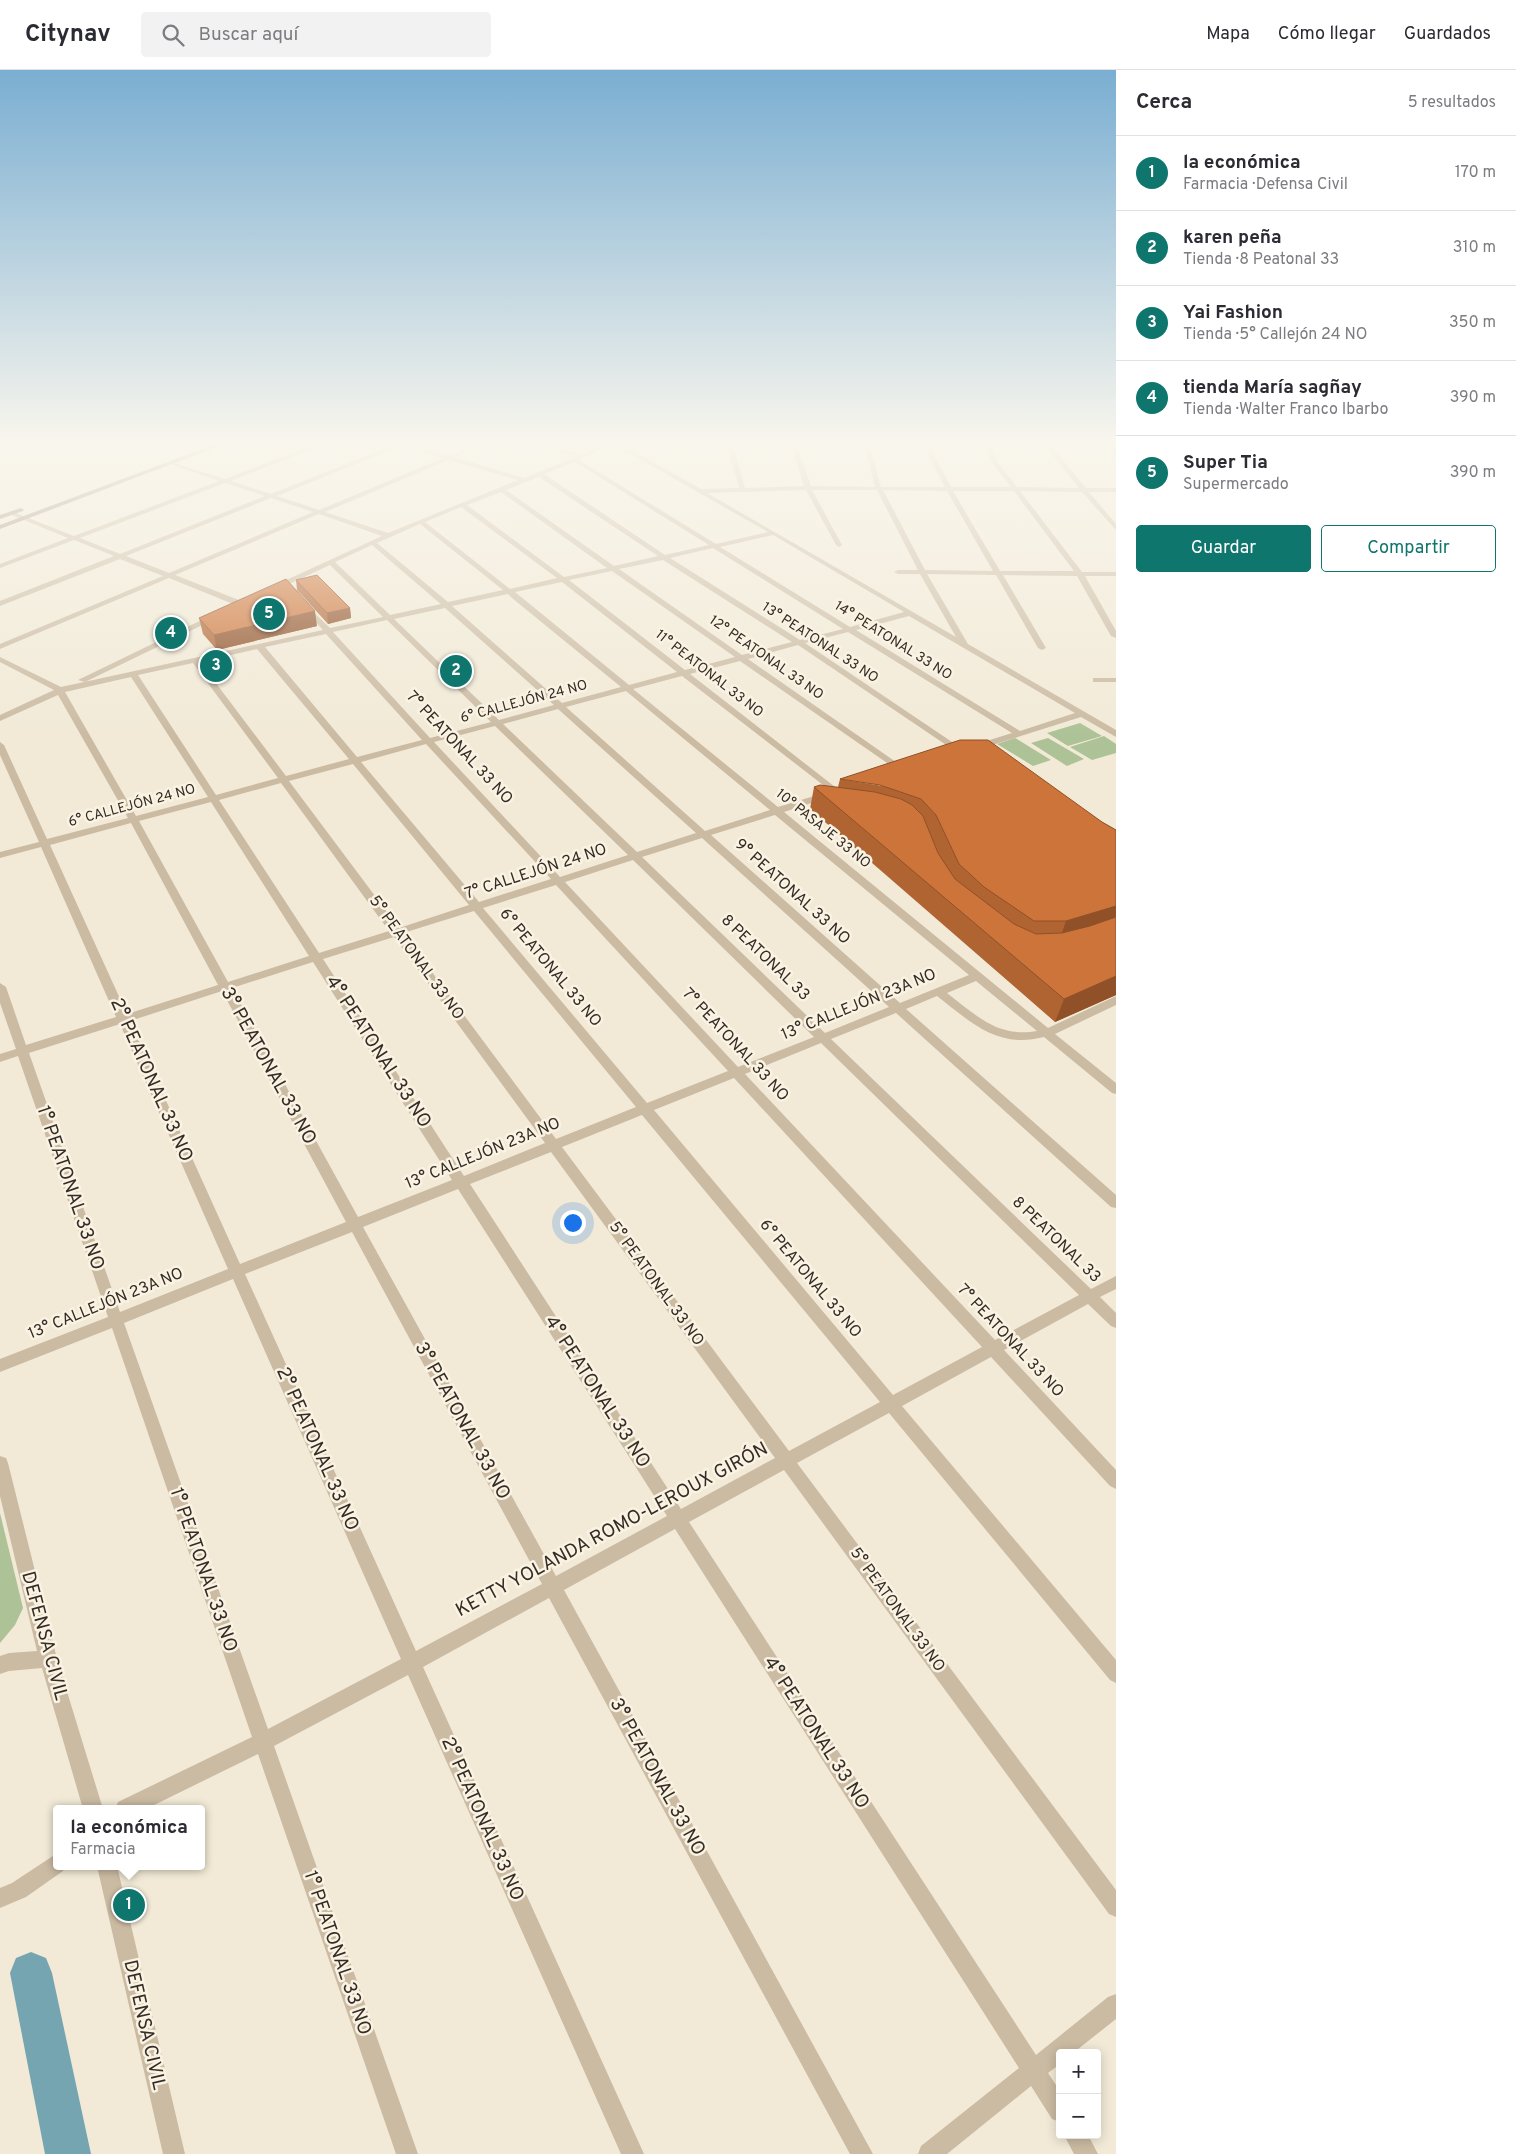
<!DOCTYPE html>
<html lang="es">
<head>
<meta charset="utf-8">
<style>
	body { margin:0; font-family:Overpass,sans-serif; background:#f2f2f3; color:#2b2b33 }
	.controls { position:absolute; right:15px; bottom:15px; display:grid; overflow:hidden; border-radius:5px; box-shadow:0 2px 12px #0003 }
	.controls button { width:45px; height:45px; display:grid; place-items:center; padding:0; border:0; border-bottom:1px solid #e1e1e2; background:#fff; color:#2b2b33; font:25px sans-serif }
	.you { position:absolute; left:572px; top:1152px; width:18px; height:18px; margin:-12px; border:4px solid #fff; border-radius:50%; background:#1a73e8; box-shadow:0 0 0 8px #1a73e833 }
	.badge { display:grid; place-items:center; width:32px; height:32px; border-radius:50%; background:#0f766e; color:#fff; font-size:16px; font-weight:700 }
	.pin { position:absolute; translate:-50% -50%; border:2px solid #fff; box-shadow:0 1px 5px #0006 }
	.popup { position:absolute; left:53px; top:1735px; width:152px; height:65px; box-sizing:border-box; display:grid; place-content:center; border-radius:5px; background:#fff; filter:drop-shadow(0 1px 4px #0005); font-size:16px; white-space:nowrap; color:#7c7c81 }
	.popup b { font-size:19px; color:#2b2b33 }
	.popup::after { content:''; position:absolute; left:50%; top:100%; margin-left:-10px; border:10px solid transparent; border-top-color:#fff }
	.list { margin:0; padding:0; list-style:none }
	h2 { display:flex; justify-content:space-between; align-items:center; height:65px; margin:0; padding:0 20px; font-size:21px }
	h2 small { font-size:16px; font-weight:400; color:#7c7c81 }
	.list li { display:grid; grid-template-columns:32px 1fr auto; gap:15px; align-items:center; box-sizing:border-box; height:75px; padding:0 20px; border-top:1px solid #e1e1e2 }
	.list b { display:block; font-size:19px; white-space:nowrap }
	.list p { margin:0; font-size:16px; white-space:nowrap; color:#7c7c81 }
	.list em { font-size:16px; font-style:normal; color:#7c7c81 }
	.actions { display:flex; gap:10px; padding:15px 20px }
	.actions a { flex:1; padding:11px 0; border:1px solid #0f766e; border-radius:5px; text-align:center; font-size:18px; color:#0f766e }
	.actions .main { background:#0f766e; color:#fff }
	.icon { flex:none; width:28px; height:28px; fill:none; stroke:currentColor; stroke-width:2; stroke-linecap:round; stroke-linejoin:round }
	.map { position:relative; flex:none; width:1116px; height:2084px; overflow:hidden }
	header { display:flex; align-items:center; gap:30px; box-sizing:border-box; height:70px; padding:0 25px; background:#fff; border-bottom:1px solid #e1e1e2 }
	header strong { font-size:24px }
	nav { display:flex; gap:28px; margin-inline-start:auto; font-size:18px }
	.search { width:350px; height:45px; background:#f2f2f3; display:flex; align-items:center; gap:12px; box-sizing:border-box; padding:0 18px; border-radius:5px; color:#7c7c81; font-size:19px }
	main { display:flex }
	aside { flex:1; background:#fff }
	.map>svg:first-child { display:block }
	.green { fill:#adc296 }
	.lines { fill:none; stroke-linecap:round; stroke-linejoin:round }
	.canal { fill:#75a5b1; fill-rule:evenodd }
	.minor { fill:#cbbba3; fill-rule:evenodd }
	.tertiary { fill:#cbbba3; fill-rule:evenodd }
	.secondary { fill:#9e8a74; fill-rule:evenodd }
	.wall { fill:#b06432 }
	.shaded-wall { fill:#905129 }
	.building { fill:#cd743a; stroke:#905129 }
	.labels { text-anchor:middle; dominant-baseline:central; stroke-width:5; stroke-linejoin:round; paint-order:stroke }
	.far-street-label { font-size:14px; fill:#352d25; stroke:#faf3e3 }
	.street-label { font-size:16px; fill:#352d25; stroke:#faf3e3 }
	.near-street-label { font-size:19px; fill:#352d25; stroke:#faf3e3 }
</style>
</head>
<body>
<header>
<strong>Citynav</strong>
<div class="search"><svg class="icon" aria-label="search" viewBox="0 0 24 24"><circle cx="10" cy="10" r="6"/><path d="M15 15l6 6"/></svg>Buscar aquí</div>
<nav><a>Mapa</a><a>Cómo llegar</a><a>Guardados</a></nav>
</header>
<main>
<div class="map">
<svg width="1116" height="2084" viewBox="0 0 1116 2084">
	<rect width="100%" height="100%" fill="#f2ead7"/>
	<!-- green -->
	<path class="green" d="M1080 653 1102 666 1068 676 1047 663Z
		M1104 666 1116 674V683L1092 690 1070 677Z
		M1015 668 1051 690 1033 696 997 674Z
		M1048 668 1084 689 1067 696 1031 673Z
		M0 1443 23 1538 15 1555 0 1573Z"/>
	<g class="lines">
		<!-- canal -->
		<path class="canal" d="M31 1882 46 1888 52 1903 91 2084H45L10 1903 16 1888Z"/>
		<!-- minor -->
		<path class="minor" d="M313 375H322L231 411 271 424 394 375H403L277 426 319 440 443 388 403 375C419 375 432 384 446 385 457 386 469 375 481 375L454 387 524 408 576 387 538 375H548L581 385 601 375H609L579 390 716 474 768 462 615 375H623L701 419 739 418 727 375H733L745 418 804 416 791 375H797L811 416 875 417 864 375H870L881 417H945L929 387 926 375H932L935 387 951 417H1011L990 390 987 375H993L996 390 1017 417 1079 418 1044 375H1050L1086 418H1116V422H1089L1116 454V460L1082 422 1020 421 1082 502H1116V506H1085L1116 561V568L1111 566 1077 506 1003 505 1046 578 1042 580 1038 578 996 505 927 504 968 574 1116 660V667L1081 647 980 679H974V675L1012 663 848 562 805 573 964 680V684L961 685 798 575 748 589 906 699 908 701 903 704 740 591 690 604 839 720 841 722 836 725 682 606 633 619 778 737 824 723H830V727L784 742 1048 958 1116 926V935L1055 964 1116 1013V1024L1112 1023 1044 967C997 979 972 953 937 926L906 939 1116 1125V1138L1111 1137 896 943 831 969 1091 1219 1116 1206V1219L1100 1227 1116 1243V1258L1111 1256 1088 1234 1004 1280 1116 1400V1419L1110 1416 991 1287 902 1336 1116 1590V1613L1110 1610 889 1343 797 1393 1116 1820V1847L1109 1844 784 1400 689 1452 1036 1985 1108 1927 1116 1924V1949L1073 1983H1060V1994L1048 2003 1060 2021V2052L1052 2049 1031 2016 947 2084H918L921 2076 1019 1998 675 1459 564 1520 873 2084H850L549 1528 423 1597 644 2084H621L408 1605 274 1676 418 2084H396L258 1684 146 1739H115L118 1732 252 1667 112 1258 0 1302V1289L108 1247 18 986 0 992V984L16 979 0 933V913L6 917 26 975 116 947 41 777 0 788V782L39 772 0 685V672L4 675 47 769 128 748 58 625 0 651V645L54 620 0 592V587L61 617 323 560 300 535 304 533 330 558 383 547 330 495 276 520 269 518 382 466 319 444 175 505 244 532V536H238L169 508 0 579V574L163 506 120 489 0 536V531L114 486 74 470 0 498V494L68 468 9 444V442H13L74 466 219 411 170 394V392L225 409ZM449 390 518 410 388 463 325 442ZM575 392 709 475 665 485 544 404ZM539 407 658 486 614 496 506 420ZM225 413 265 426 120 484 80 468ZM806 420 836 475 839 477 842 475 812 420H877L918 500H898L894 502 898 504H920L956 567 707 423ZM883 420 947 421 993 501 925 500ZM953 421H1014L1074 501H1000ZM501 422 607 498 564 507 467 435ZM271 428 313 442 169 503 126 486ZM461 437 557 508 510 519 425 452ZM420 454 503 520 448 532 377 473ZM773 465 904 542 850 557 720 477ZM372 475 436 530 441 534 390 545 335 492ZM713 478 843 559 800 570 670 488ZM663 490 792 572 742 585 619 499ZM612 501 735 587 685 600 569 510ZM562 512 677 602 629 615 515 522ZM508 524 512 528 621 617 562 633 452 536ZM445 538 554 635 499 650 394 549ZM909 546 1075 643 1020 661 856 560ZM387 550 491 652 430 668 333 562ZM326 564 422 670 357 687 265 577ZM257 579 349 689 286 706 200 592ZM193 593 278 708 216 725 138 605ZM131 607 208 727 136 746 65 622ZM626 621 770 740 705 761 566 637ZM558 639 696 763 637 782 503 654ZM495 656 628 785 560 807 434 672ZM426 674 551 809 479 832 361 692ZM353 694 469 835 399 858 289 711ZM281 713 389 861 319 883 219 730ZM211 732 309 886 228 912 139 751ZM775 745 969 905 900 933 711 765ZM131 753 218 915 127 944 50 775ZM702 768 889 937 825 963 642 787ZM633 790 814 967 738 997 565 812ZM556 815 728 1001 647 1033 483 838ZM474 841 636 1037 556 1069 403 863ZM394 867 545 1073 464 1106 323 889ZM313 892 452 1110 358 1147 232 918ZM976 911 1037 961C997 968 976 945 947 923ZM222 921 346 1152 240 1194 130 951ZM120 954 228 1199 120 1242 29 983ZM821 973 1079 1225 995 1270 745 1004ZM734 1008 982 1277 893 1325 654 1040ZM642 1045 880 1332 789 1381 562 1077ZM551 1082 775 1388 681 1439 470 1114ZM458 1119 667 1446 556 1506 363 1157ZM352 1162 542 1514 416 1581 245 1204ZM233 1209 401 1589 268 1659 124 1253Z
			M673 375H679L677 381 672 380Z
			M1105 375H1111L1116 380V385Z
			M212 545 219 547 85 612 78 610Z
			M1093 608H1116V612H1093Z
			M1064 2065H1088L1098 2084H1074Z"/>
		<!-- tertiary -->
		<path class="tertiary" d="M0 1386 6 1388 8 1393 57 1589 103 1739H83L42 1598 9 1601 0 1604V1586L9 1583 37 1581 0 1426Z
			M56 1784V1796H65L63 1801 26 1827 0 1838V1818L12 1813Z
			M97 1796H117L185 2084H163Z"/>
		<!-- secondary -->
		<path class="secondary" d="M213 375H222L0 459V455Z
			M21 438 24 440 23 441 0 449V445Z"/>
	</g>
	<!-- wall -->
	<path class="wall" d="M296 510 350 538 351 548 328 554 297 520Z
		M199 548 317 556 217 580 203 564Z
		M840 709 1102 752 1116 760V925L1055 952 810 739 814 717H838Z"/>
	<!-- shaded-wall -->
	<path class="shaded-wall" d="M350 538 351 548 328 554 327 543Z
		M315 541 317 556 217 580 214 565Z
		M1116 836V855L1058 874 1066 851Z
		M1116 906V925L1055 952 1064 929Z"/>
	<!-- building -->
	<path class="building" d="M317 505 350 538 327 543 296 510Z
		M286 509 315 541 214 565 199 548Z
		M960 670H988L1102 752 1116 760V836L1066 851H1034L984 817 959 794 936 745 921 729 880 715 840 709Z
		M820 715 875 722 901 729 912 735 923 746 938 783 955 809 1014 854 1036 864 1062 863 1090 856 1116 847V906L1064 929 814 717Z"/>
	<!-- sky -->
	<linearGradient id="sky" x2="0" y2="1"><stop stop-color="#7aaed2"/><stop offset="0.56" stop-color="#f9f6ed"/><stop offset="1" stop-color="#f9f6ed" stop-opacity="0"/></linearGradient>
	<rect width="1116" height="667" fill="url(#sky)"/>
	<g class="labels">
		<!-- far-street labels -->
		<g class="far-street-label">
			<text transform="translate(893 571) rotate(32)">14° PEATONAL 33 NO</text>
			<text transform="translate(820 573) rotate(33)">13° PEATONAL 33 NO</text>
			<text transform="translate(766 588) rotate(35)">12° PEATONAL 33 NO</text>
			<text transform="translate(709 604) rotate(38)">11° PEATONAL 33 NO</text>
			<text transform="translate(524 632) rotate(-15)">6° CALLEJÓN 24 NO</text>
			<text transform="translate(132 736) rotate(-15)">6° CALLEJÓN 24 NO</text>
			<text transform="translate(823 759) rotate(39)">10° PASAJE 33 NO</text>
		</g>
		<!-- street labels -->
		<g class="street-label">
			<text transform="translate(459 678) rotate(47)">7° PEATONAL 33 NO</text>
			<text transform="translate(536 802) rotate(-18)">7° CALLEJÓN 24 NO</text>
			<text transform="translate(792 822) rotate(42)">9° PEATONAL 33 NO</text>
			<text transform="translate(416 888) rotate(54)">5° PEATONAL 33 NO</text>
			<text transform="translate(765 888) rotate(44)">8 PEATONAL 33</text>
			<text transform="translate(550 898) rotate(50)">6° PEATONAL 33 NO</text>
			<text transform="translate(859 935) rotate(-22)">13° CALLEJÓN 23A NO</text>
			<text transform="translate(735 975) rotate(47)">7° PEATONAL 33 NO</text>
			<text transform="translate(483 1084) rotate(-22)">13° CALLEJÓN 23A NO</text>
			<text transform="translate(1056 1170) rotate(44)">8 PEATONAL 33</text>
			<text transform="translate(810 1209) rotate(50)">6° PEATONAL 33 NO</text>
			<text transform="translate(656 1214) rotate(54)">5° PEATONAL 33 NO</text>
			<text transform="translate(106 1234) rotate(-22)">13° CALLEJÓN 23A NO</text>
			<text transform="translate(1010 1271) rotate(47)">7° PEATONAL 33 NO</text>
			<text transform="translate(897 1540) rotate(54)">5° PEATONAL 33 NO</text>
		</g>
		<!-- near-street labels -->
		<g class="near-street-label">
			<text transform="translate(378 982) rotate(57)">4° PEATONAL 33 NO</text>
			<text transform="translate(268 996) rotate(61)">3° PEATONAL 33 NO</text>
			<text transform="translate(151 1010) rotate(66)">2° PEATONAL 33 NO</text>
			<text transform="translate(70 1118) rotate(71)">1° PEATONAL 33 NO</text>
			<text transform="translate(597 1322) rotate(57)">4° PEATONAL 33 NO</text>
			<text transform="translate(462 1351) rotate(61)">3° PEATONAL 33 NO</text>
			<text transform="translate(317 1379) rotate(66)">2° PEATONAL 33 NO</text>
			<text transform="translate(612 1460) rotate(-28)">KETTY YOLANDA ROMO-LEROUX GIRÓN</text>
			<text transform="translate(203 1500) rotate(71)">1° PEATONAL 33 NO</text>
			<text transform="translate(44 1566) rotate(75)">DEFENSA CIVIL</text>
			<text transform="translate(816 1663) rotate(57)">4° PEATONAL 33 NO</text>
			<text transform="translate(657 1707) rotate(61)">3° PEATONAL 33 NO</text>
			<text transform="translate(482 1749) rotate(66)">2° PEATONAL 33 NO</text>
			<text transform="translate(337 1883) rotate(71)">1° PEATONAL 33 NO</text>
			<text transform="translate(144 1955) rotate(77)">DEFENSA CIVIL</text>
		</g>
	</g>
</svg>
<div class="controls">
<button>+</button>
<button>−</button>
</div>
<div class="you"></div>
<div class="pin badge" style="left:129px;top:1835px">1</div>
<div class="popup"><b>la económica</b>Farmacia</div>
<div class="pin badge" style="left:456px;top:601px">2</div>
<div class="pin badge" style="left:216px;top:596px">3</div>
<div class="pin badge" style="left:171px;top:563px">4</div>
<div class="pin badge" style="left:269px;top:544px">5</div>
</div>
<aside>
<h2>Cerca<small>5 resultados</small></h2>
<ul class="list">
<li><span class="badge">1</span><div><b>la económica</b><p>Farmacia · Defensa Civil</p></div><em>170 m</em></li>
<li><span class="badge">2</span><div><b>karen peña</b><p>Tienda · 8 Peatonal 33</p></div><em>310 m</em></li>
<li><span class="badge">3</span><div><b>Yai Fashion</b><p>Tienda · 5° Callejón 24 NO</p></div><em>350 m</em></li>
<li><span class="badge">4</span><div><b>tienda María sagñay</b><p>Tienda · Walter Franco Ibarbo</p></div><em>390 m</em></li>
<li><span class="badge">5</span><div><b>Super Tia</b><p>Supermercado</p></div><em>390 m</em></li>
</ul>
<div class="actions"><a class="main">Guardar</a><a>Compartir</a></div>
</aside>
</main>
</body>
</html>
